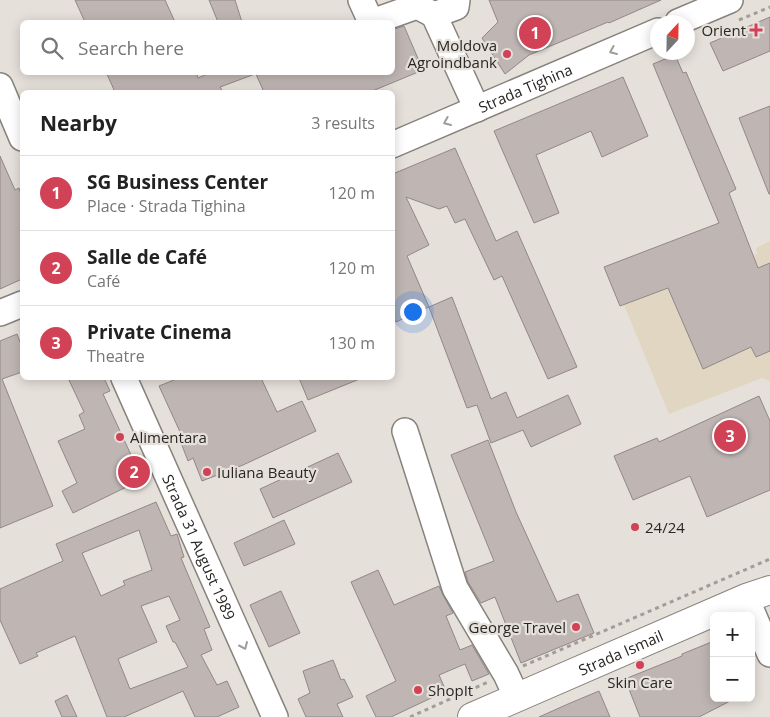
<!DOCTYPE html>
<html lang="en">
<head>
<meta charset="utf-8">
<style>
	body { margin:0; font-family:"Open Sans",sans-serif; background:#f6f6f6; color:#222 }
	.controls { position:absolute; right:15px; bottom:15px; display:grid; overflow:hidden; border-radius:8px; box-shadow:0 2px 12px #0003 }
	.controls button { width:45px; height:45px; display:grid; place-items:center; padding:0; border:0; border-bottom:1px solid #e0e0e0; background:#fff; color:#222; font:25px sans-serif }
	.compass { position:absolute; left:650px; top:15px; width:45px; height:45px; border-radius:50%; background:#fff; box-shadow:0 2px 12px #0003; rotate:22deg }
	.you { position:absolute; left:412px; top:311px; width:18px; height:18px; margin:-12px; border:4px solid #fff; border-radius:50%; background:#1a73e8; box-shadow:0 0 0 8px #1a73e833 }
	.badge { display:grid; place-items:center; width:32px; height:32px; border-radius:50%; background:#d24256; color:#fff; font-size:16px; font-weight:700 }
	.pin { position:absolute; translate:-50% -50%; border:2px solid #fff; box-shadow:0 1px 5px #0006 }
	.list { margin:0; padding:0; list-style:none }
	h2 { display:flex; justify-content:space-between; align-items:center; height:65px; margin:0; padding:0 20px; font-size:21px }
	h2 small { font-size:16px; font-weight:400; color:#767676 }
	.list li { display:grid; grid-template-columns:32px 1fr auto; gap:15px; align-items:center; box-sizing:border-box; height:75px; padding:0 20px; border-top:1px solid #e0e0e0 }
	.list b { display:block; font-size:19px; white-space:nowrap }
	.list p { margin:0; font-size:16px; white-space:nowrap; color:#767676 }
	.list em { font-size:16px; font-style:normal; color:#767676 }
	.icon { flex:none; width:28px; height:28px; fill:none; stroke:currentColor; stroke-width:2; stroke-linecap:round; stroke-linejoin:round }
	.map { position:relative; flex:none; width:770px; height:717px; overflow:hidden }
	.search { position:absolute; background:#fff; box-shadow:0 2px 12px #0003; left:20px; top:20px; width:375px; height:55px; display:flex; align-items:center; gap:12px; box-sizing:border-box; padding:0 18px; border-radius:8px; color:#767676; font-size:19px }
	.panel { position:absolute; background:#fff; box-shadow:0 2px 12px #0003; left:20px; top:90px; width:375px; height:290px; border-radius:8px }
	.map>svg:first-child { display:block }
	.commercial { fill:#e1d6c2 }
	.building { fill:#bfb6b4; stroke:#918886; fill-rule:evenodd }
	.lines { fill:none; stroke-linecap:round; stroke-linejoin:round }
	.minor-casing { stroke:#88827d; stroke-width:28 }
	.major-casing { stroke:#88827d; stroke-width:30 }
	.path { stroke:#a19d98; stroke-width:3; stroke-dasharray:4 4; stroke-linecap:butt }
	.minor { stroke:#fff; stroke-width:25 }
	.major { stroke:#fff; stroke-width:28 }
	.oneway { stroke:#9f9d9c }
	.poi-dot { fill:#d24256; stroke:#e6e0da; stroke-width:2 }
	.labels { text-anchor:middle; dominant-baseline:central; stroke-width:4.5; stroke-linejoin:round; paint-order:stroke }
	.poi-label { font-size:15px; fill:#292624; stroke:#e6e0da; text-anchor:start }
	.street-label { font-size:15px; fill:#292624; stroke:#e6e0da }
</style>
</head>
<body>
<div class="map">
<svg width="770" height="717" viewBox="0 0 770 717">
	<rect width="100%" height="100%" fill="#e6e0da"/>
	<!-- commercial -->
	<path class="commercial" d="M770 241V381L762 378 669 414 624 305 757 254 756 248Z"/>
	<!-- building -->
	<path class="building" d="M75 0H165L175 22H85Z
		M209 0H235L242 22H218Z
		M489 0H661L609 23 608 22 529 55 505 74 482 38 498 22Z
		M770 17V51L723 71 710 43Z
		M404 26 423 70 370 92H264L255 72H392V30Z
		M675 55 683 73 686 72 736 189 729 193 758 268 770 263V351L756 357 751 347 703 369 668 288 620 306 604 267 719 223 653 64Z
		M106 72H196L198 78 212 72H254L255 74 220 87 223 92H115Z
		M623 77 648 136 602 157 591 131 536 155 559 213 534 223 494 131Z
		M770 106V194H769L739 118Z
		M455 148 496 241 517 231 577 367 548 379 502 276 494 280 465 219 455 223 447 206 439 209 406 197 429 245 407 256 429 307 396 322 392 314V167L395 173Z
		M0 156 15 190 19 188 22 197V279L0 289Z
		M452 297 491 399 506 392 517 418 568 395 581 424 531 447 523 430 491 443 477 405 467 408 429 307Z
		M17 334 22 347V372L2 379 53 506 0 528V341Z
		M68 378H104L110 391 103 394 132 457 134 456 145 478 73 513 62 491 77 483 58 441 85 429 79 415 84 412Z
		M179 378H261L277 412 302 401 316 431 243 465 202 481 193 458 188 461 178 435 181 434 159 386Z
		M299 378H362L308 400Z
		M759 396 770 421V490L707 517 690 476 633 500 614 456 657 438 659 442Z
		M488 440 516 512 557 602 578 594 594 633 521 663 495 597 481 603 468 582 465 572 494 561 451 455Z
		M338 453 352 482 273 518 260 489Z
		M156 502 171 536 177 534 184 557 181 558 210 627 204 629 212 650 201 655 217 685 227 681 239 707 217 717H195L183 691 124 717H107L75 636 36 653 38 656 20 664 0 620V589L63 561 56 544ZM139 530 152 570 123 581 125 585 101 596 82 553ZM169 596 180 620 166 626 173 642H175L188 667 130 689 118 659 157 642 141 606Z
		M284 520 295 544 244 566 234 543Z
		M378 570 394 605 439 586 443 595 453 613 446 616 460 650 472 645 489 674 472 681 465 664 439 675 446 691 391 717H376L366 696 396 681 351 582Z
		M281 591 300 633 269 647 250 605Z
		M714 641V698H736L699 717H640L625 679 682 656V654Z
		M333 660 341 680 344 679 353 697 337 704 343 717H306L298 699 310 693 303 671Z
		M599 691 610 717H539L568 704Z
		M67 695 77 717H62L55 701Z"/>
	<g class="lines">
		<!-- minor casing -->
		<g class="minor-casing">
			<g id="minor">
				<path d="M361 0 371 22"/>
				<path d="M434 15 456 7 457 0"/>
				<path d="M372 22 417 6 434 15 477 109"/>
				<path d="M678 22 730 0"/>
				<path d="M0 86 22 138"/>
				<path id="s1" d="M392 145 658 31"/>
				<path d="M0 313 22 304"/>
				<path id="s2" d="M124 378 275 717"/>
				<path d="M405 431 455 588 506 674 517 698"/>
				<path d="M746 598 770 654"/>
			</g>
		</g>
		<!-- major casing -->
		<g class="major-casing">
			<g id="major">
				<path id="s3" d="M472 717 746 598 770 590"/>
			</g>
		</g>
		<!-- path -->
		<path class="path" d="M739 20 770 7
			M523 666 770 559
			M410 717 488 682"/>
		<!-- minor -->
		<use href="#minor" class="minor"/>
		<!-- major -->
		<use href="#major" class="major"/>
	</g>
	<!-- one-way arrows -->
	<defs><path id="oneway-chevron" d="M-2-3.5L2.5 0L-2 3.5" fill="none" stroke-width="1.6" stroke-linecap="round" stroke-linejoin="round" transform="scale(1.25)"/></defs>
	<g class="oneway">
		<use href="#oneway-chevron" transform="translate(613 51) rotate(157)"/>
		<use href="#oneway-chevron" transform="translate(447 122) rotate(157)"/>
		<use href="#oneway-chevron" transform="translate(244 646) rotate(66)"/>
	</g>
	<!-- markers -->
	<g class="poi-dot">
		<path d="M753.5 22.5h5v5h5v5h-5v5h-5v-5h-5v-5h5z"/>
		<circle cx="507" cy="54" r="5"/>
		<circle cx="120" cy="437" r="5"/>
		<circle cx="207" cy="472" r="5"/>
		<circle cx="635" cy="527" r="5"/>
		<circle cx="576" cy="627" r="5"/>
		<circle cx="640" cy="665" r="5"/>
		<circle cx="418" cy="690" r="5"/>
	</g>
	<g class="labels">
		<!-- poi labels -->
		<g class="poi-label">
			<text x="746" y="30" text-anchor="end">Orient</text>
			<text x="497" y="45" text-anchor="end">Moldova<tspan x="497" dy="17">Agroindbank</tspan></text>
			<text x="130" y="437">Alimentara</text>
			<text x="217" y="472">Iuliana Beauty</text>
			<text x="645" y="527">24/24</text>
			<text x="566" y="627" text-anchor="end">George Travel</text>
			<text x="640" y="682" text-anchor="middle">Skin Care</text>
			<text x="428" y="690">ShopIt</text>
		</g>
		<!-- street labels -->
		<g class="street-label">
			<text stroke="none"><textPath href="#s1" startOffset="145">Strada Tighina</textPath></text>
			<text stroke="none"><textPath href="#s2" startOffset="185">Strada 31 August 1989</textPath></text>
			<text stroke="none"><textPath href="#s3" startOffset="162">Strada Ismail</textPath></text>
		</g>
	</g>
</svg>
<div class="controls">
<button>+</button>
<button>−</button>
</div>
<svg class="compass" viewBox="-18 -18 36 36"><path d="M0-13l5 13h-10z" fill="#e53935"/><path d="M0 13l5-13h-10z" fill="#767676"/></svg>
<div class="you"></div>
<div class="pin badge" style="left:535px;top:33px">1</div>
<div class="pin badge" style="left:134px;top:472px">2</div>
<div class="pin badge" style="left:730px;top:436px">3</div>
<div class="search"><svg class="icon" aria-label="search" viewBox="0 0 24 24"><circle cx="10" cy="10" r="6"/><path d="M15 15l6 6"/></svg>Search here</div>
<section class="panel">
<h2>Nearby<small>3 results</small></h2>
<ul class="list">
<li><span class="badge">1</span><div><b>SG Business Center</b><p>Place · Strada Tighina</p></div><em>120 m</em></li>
<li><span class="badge">2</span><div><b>Salle de Café</b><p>Café</p></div><em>120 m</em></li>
<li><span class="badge">3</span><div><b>Private Cinema</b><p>Theatre</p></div><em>130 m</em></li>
</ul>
</section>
</div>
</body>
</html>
